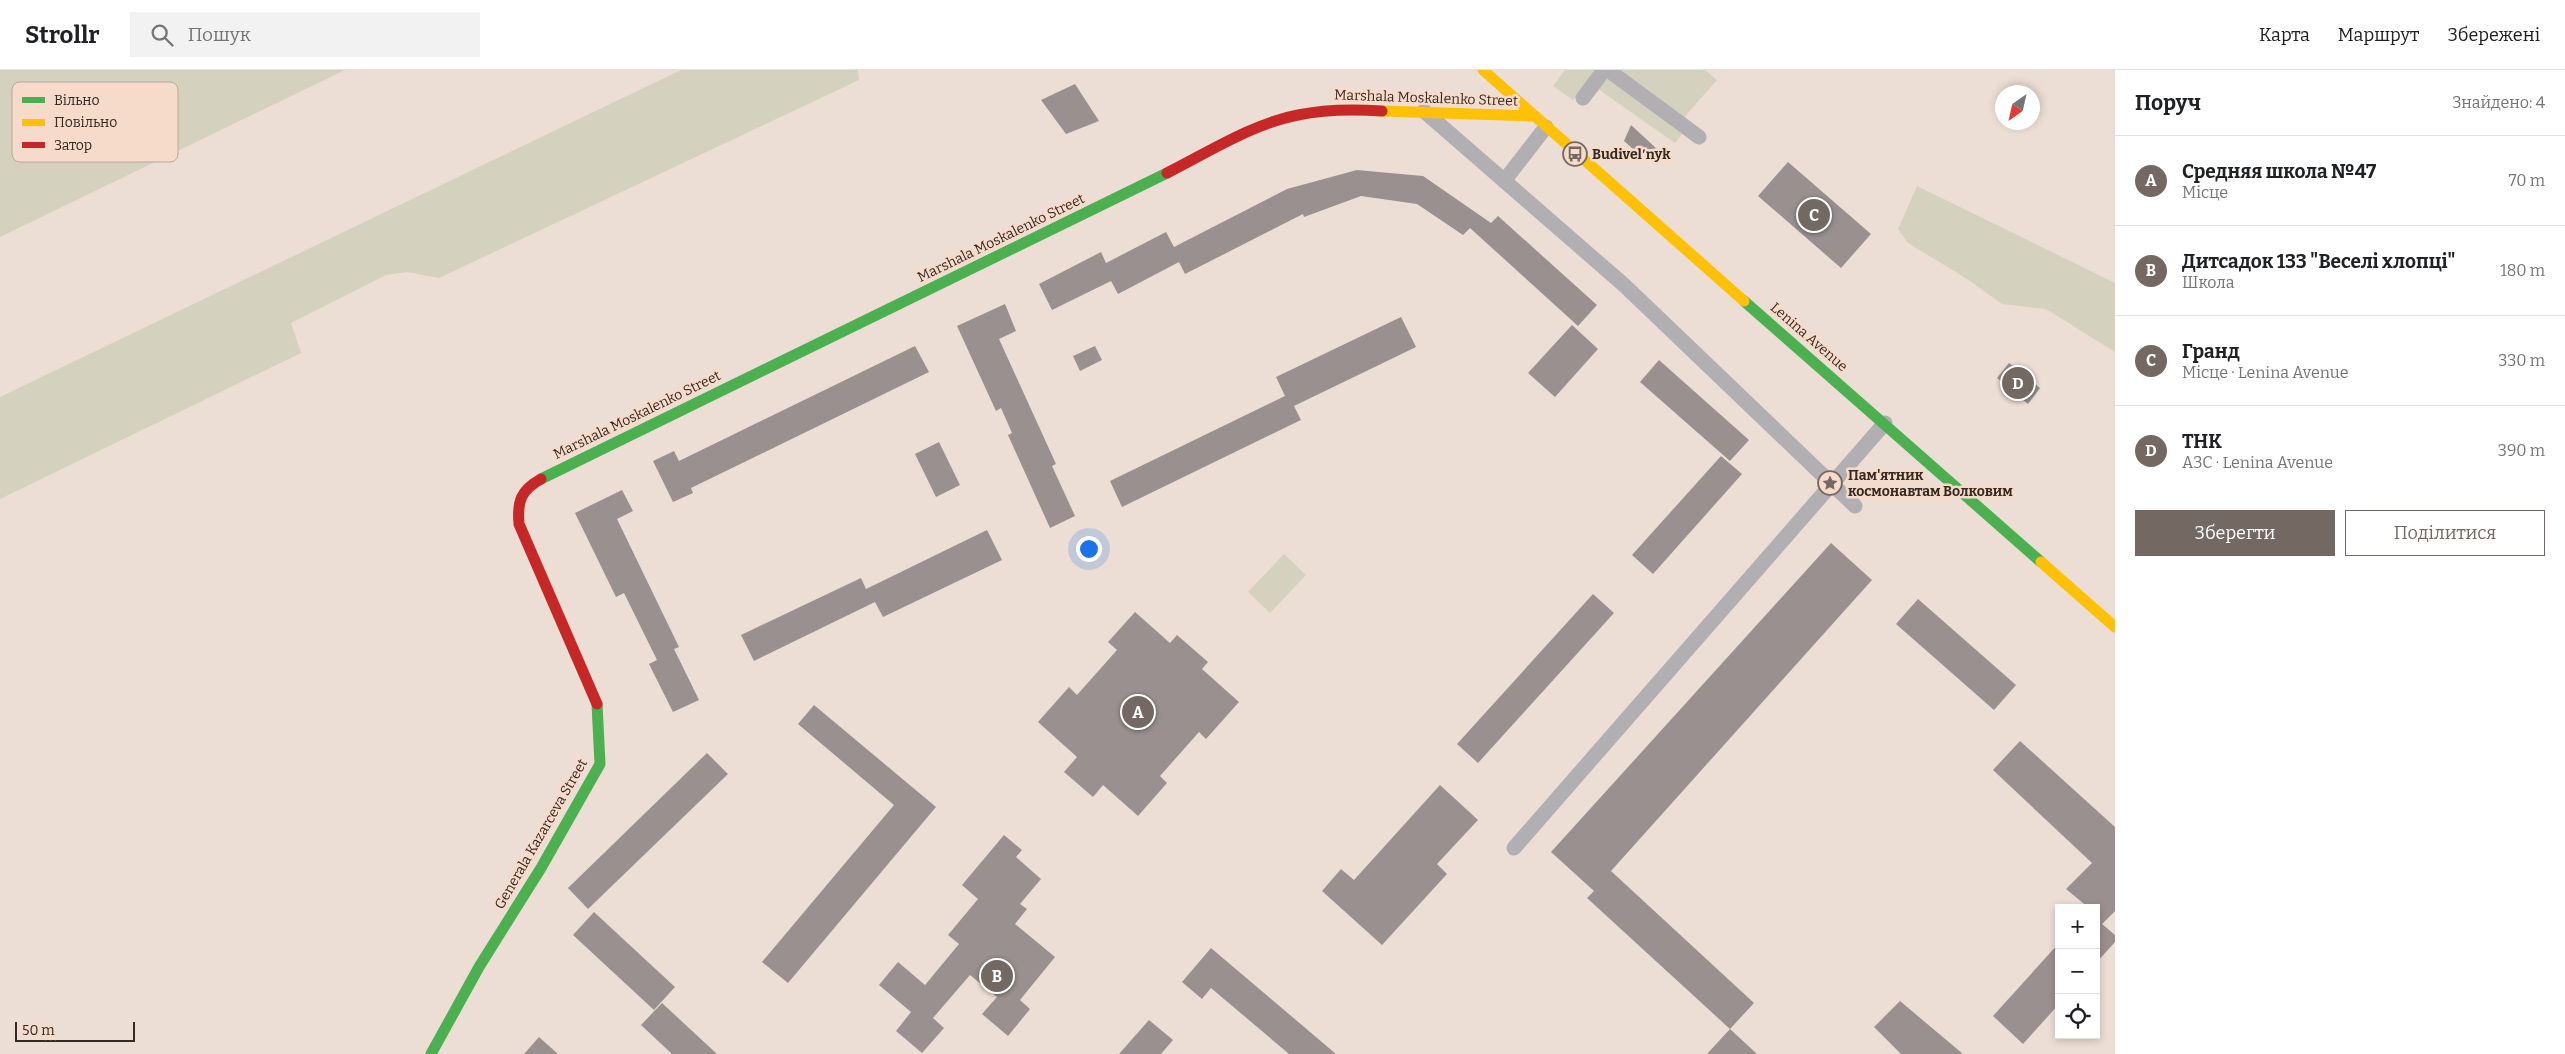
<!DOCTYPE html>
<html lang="uk">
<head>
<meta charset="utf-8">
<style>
	body { margin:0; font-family:Bitter,serif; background:#f2f2f2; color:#202124 }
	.controls { position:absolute; right:15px; bottom:15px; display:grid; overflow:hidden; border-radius:0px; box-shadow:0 2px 8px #0003 }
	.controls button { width:45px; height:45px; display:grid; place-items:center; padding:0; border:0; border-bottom:1px solid #e0e0e0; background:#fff; color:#202124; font:25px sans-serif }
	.compass { position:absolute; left:1995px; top:15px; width:45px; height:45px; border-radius:50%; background:#fff; box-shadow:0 2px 8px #0003; rotate:214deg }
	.scale { position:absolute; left:15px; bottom:12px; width:120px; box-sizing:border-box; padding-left:5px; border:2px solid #342a24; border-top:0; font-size:14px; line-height:18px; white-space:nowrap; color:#342a24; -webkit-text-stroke:4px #f7dbca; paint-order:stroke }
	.you { position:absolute; left:1088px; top:478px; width:18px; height:18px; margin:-12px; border:4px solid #fff; border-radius:50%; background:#1a73e8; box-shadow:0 0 0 8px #1a73e833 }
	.badge { display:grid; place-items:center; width:32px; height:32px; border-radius:50%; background:#746962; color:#fff; font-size:16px; font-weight:700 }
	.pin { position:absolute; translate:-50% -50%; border:2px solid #fff; box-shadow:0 1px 5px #0006 }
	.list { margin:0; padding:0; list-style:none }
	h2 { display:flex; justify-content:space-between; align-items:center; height:65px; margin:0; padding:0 20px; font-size:21px }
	h2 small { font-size:16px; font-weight:400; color:#757577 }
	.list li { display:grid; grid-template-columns:32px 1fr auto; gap:15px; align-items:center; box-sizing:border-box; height:90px; padding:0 20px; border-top:1px solid #e0e0e0 }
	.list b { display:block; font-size:19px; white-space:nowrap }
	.list p { margin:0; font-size:16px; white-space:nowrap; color:#757577 }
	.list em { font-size:16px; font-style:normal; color:#757577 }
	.actions { display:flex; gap:10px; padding:15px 20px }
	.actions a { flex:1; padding:11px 0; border:1px solid #746962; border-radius:0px; text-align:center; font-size:18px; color:#746962 }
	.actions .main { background:#746962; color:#fff }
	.icon { flex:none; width:28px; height:28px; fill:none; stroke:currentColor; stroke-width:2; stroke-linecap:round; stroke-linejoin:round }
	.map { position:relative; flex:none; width:2115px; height:984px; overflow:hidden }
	header { display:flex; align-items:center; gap:30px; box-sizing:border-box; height:70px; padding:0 25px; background:#fff; border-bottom:1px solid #e0e0e0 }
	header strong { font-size:24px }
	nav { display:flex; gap:28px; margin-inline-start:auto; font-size:18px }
	.search { width:350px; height:45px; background:#f2f2f2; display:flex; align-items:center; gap:12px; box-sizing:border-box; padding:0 18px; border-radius:0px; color:#757577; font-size:19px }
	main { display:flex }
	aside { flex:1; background:#fff }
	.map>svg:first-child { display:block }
	.green { fill:#d4d1bf }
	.building { fill:#9a908f }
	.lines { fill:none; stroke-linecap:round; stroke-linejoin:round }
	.street { stroke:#b1afb2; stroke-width:15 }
	.fast { stroke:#4caf50; stroke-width:11 }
	.slow { stroke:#ffc107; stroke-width:11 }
	.jam { stroke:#c62828; stroke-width:11 }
	.labels { text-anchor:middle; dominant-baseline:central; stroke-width:5; stroke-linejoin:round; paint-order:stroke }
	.street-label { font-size:14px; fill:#342a24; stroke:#f7dbca }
	.poi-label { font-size:14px; font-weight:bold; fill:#342a24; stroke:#f7dbca; text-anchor:start }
	.key { fill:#f7dbca; stroke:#bca698; stroke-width:1 }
	.key-label { font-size:14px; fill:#342a24 }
</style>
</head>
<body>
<header>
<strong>Strollr</strong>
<div class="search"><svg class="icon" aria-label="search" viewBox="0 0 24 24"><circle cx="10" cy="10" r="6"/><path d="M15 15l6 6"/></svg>Пошук</div>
<nav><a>Карта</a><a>Маршрут</a><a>Збережені</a></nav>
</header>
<main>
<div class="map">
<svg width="2115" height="984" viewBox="0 0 2115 984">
	<rect width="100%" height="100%" fill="#ecded4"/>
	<!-- green -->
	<path class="green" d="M0 0H345L0 167Z
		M681 0H858L859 10 439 208 407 202 386 205 291 253 301 283 0 429V327Z
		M1565 0H1600L1573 30 1553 16Z
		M1611 0H1705L1717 10 1680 52Z
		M1606 6 1682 64 1675 73 1598 19Z
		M1917 116 2115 213V282L2046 239 2002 234 1964 207 1908 173 1898 159Z
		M1284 484 1306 505 1270 543 1248 522Z"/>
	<!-- building -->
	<path class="building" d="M1075 14 1099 51 1066 64 1041 30Z
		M1631 55 1657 79 1634 80 1624 71Z
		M1788 92 1871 164 1841 198 1758 126Z
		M1357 100 1423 106 1491 153 1498 146 1597 235 1578 256 1470 158 1463 165 1417 134 1361 126 1304 147 1303 144 1185 204 1179 192 1118 224 1111 211 1052 240 1039 214 1101 182 1106 193 1166 162 1174 177 1287 119Z
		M1005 234 1016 261 999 269 1056 394 1052 396 1075 446 1050 458 1008 365 1012 363 1001 338 996 341 957 256Z
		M1401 247 1416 277 1294 336 1301 350 1122 437 1110 411 1285 326 1276 307Z
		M1572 255 1598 279 1555 327 1528 303Z
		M915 276 929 302 691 418 693 423 673 432 653 391 674 381 679 391Z
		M1095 276 1102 290 1080 301 1073 286Z
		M1659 290 1749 370 1730 391 1640 312Z
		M2009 293 2040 318 2028 334 1997 308Z
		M939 372 960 415 936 427 915 384Z
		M1721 386 1742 404 1653 504 1632 485Z
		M622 420 633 441 617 449 679 577 674 579 699 630 673 642 649 594 657 590 624 523 616 527 575 443Z
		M987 460 1002 490 883 547 875 532 754 591 741 565 861 508 866 519Z
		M1831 473 1872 510 1611 801 1754 933 1730 959 1587 828 1594 821 1551 782Z
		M1593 524 1614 543 1478 693 1457 674Z
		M1918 529 2016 615 1994 640 1896 554Z
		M1135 542 1170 573 1177 565 1208 592 1202 599 1239 632 1206 669 1199 662 1160 706 1167 713 1138 746 1103 715 1093 727 1064 702 1077 687 1038 652 1069 617 1077 625 1117 580 1108 572Z
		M814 635 936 737 788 913 762 892 894 735 798 654Z
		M2020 671 2115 757V841L2102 854 2115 865V872L2096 893V838H2089L2066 819 2092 793 1993 700Z
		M707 683 728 704 588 839 568 818Z
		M1440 715 1478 750 1437 794 1447 804 1382 875 1322 821 1341 799 1354 810Z
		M1004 765 1022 780 1016 787 1041 809 1020 834 1027 839 1015 854 1055 887 1020 930 1030 939 1008 966 982 944 997 927 970 905 933 948 944 958 922 983 896 961 911 942 879 915 898 892 925 915 959 874 948 865 978 829 962 815Z
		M594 842 675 917 654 940 573 865Z
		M2059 873V934L2023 974 1993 946Z
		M1211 878 1336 984H1289L1211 918 1202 929 1182 912Z
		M1900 931 1963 984H1901L1874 957Z
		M662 933 717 984H672L641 955Z
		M1149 950 1173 970 1161 984H1119Z
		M1730 959 1757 984H1707Z
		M539 967 558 984H524Z"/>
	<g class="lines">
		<!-- street -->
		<path class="street" d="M1608 0 1699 67
			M1583 28 1604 0
			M1424 41 1624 215 1855 436
			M1504 111 1546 57
			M1514 778 1885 353"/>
		<!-- fast -->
		<path class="fast" d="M1744 231 2041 492
			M541 409 1167 103
			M431 984 479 897 541 798 600 694 597 634"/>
		<!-- slow -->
		<path class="slow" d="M1483 0 1744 231
			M1382 41 1533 46
			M2041 492 2115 557"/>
		<!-- jam -->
		<path class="jam" d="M1167 103C1207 83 1254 53 1298 45 1326 39 1354 39 1382 41
			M541 409C521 420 517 431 519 454L597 634"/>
	</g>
	<!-- icons -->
	<defs>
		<g id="bus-ring" transform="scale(1.25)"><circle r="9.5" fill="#f7dbca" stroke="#746962" stroke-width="1.5"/><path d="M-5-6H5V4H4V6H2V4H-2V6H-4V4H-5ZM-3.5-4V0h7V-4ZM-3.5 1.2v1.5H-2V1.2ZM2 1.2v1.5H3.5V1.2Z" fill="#746962"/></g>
		<g id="sight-ring" transform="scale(1.25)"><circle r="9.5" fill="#f7dbca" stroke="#746962" stroke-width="1.5"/><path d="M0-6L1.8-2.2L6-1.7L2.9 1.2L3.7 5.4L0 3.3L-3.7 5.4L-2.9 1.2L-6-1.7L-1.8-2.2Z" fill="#746962"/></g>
	</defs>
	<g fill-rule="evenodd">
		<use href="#bus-ring" x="1575" y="84"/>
		<use href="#sight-ring" x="1830" y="413"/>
	</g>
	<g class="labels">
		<!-- street labels -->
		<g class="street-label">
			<text transform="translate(1426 28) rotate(2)">Marshala Moskalenko Street</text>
			<text transform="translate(1001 168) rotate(-26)">Marshala Moskalenko Street</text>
			<text transform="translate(1809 267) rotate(41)">Lenina Avenue</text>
			<text transform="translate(637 345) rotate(-26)">Marshala Moskalenko Street</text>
			<text transform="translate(541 764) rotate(-60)">Generala Kazarceva Street</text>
		</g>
		<!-- poi labels -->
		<g class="poi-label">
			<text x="1592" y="84">Budivelʹnyk</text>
			<text x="1848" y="405">Пам'ятник<tspan x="1848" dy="16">космонавтам Волковим</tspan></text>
		</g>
	</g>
	<!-- legend -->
	<rect x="12" y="12" width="166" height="80" rx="8" class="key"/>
	<rect x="22" y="27" width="23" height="6" fill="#4caf50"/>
	<rect x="22" y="49" width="23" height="7" fill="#ffc107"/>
	<rect x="22" y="72" width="23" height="6" fill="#c62828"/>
	<g class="key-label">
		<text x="54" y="35">Вільно</text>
		<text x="54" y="57">Повільно</text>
		<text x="54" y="80">Затор</text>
	</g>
</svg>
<div class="controls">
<button>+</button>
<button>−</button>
<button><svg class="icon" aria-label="locate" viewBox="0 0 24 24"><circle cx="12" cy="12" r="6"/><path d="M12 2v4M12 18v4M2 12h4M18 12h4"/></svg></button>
</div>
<svg class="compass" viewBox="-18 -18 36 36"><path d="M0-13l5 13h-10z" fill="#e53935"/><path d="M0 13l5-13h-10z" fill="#757577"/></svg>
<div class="scale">50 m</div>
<div class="you"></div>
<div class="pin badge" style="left:1138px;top:642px">A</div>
<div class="pin badge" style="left:997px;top:906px">B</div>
<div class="pin badge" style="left:1814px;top:145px">C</div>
<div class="pin badge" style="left:2018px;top:313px">D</div>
</div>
<aside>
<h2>Поруч<small>Знайдено: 4</small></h2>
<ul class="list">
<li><span class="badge">A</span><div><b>Средняя школа №47</b><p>Місце</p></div><em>70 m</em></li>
<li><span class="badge">B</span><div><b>Дитсадок 133 &quot;Веселі хлопці&quot;</b><p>Школа</p></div><em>180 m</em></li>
<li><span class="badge">C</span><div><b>Гранд</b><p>Місце · Lenina Avenue</p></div><em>330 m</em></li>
<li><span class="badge">D</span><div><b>ТНК</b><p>АЗС · Lenina Avenue</p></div><em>390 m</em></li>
</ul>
<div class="actions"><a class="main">Зберегти</a><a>Поділитися</a></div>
</aside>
</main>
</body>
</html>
